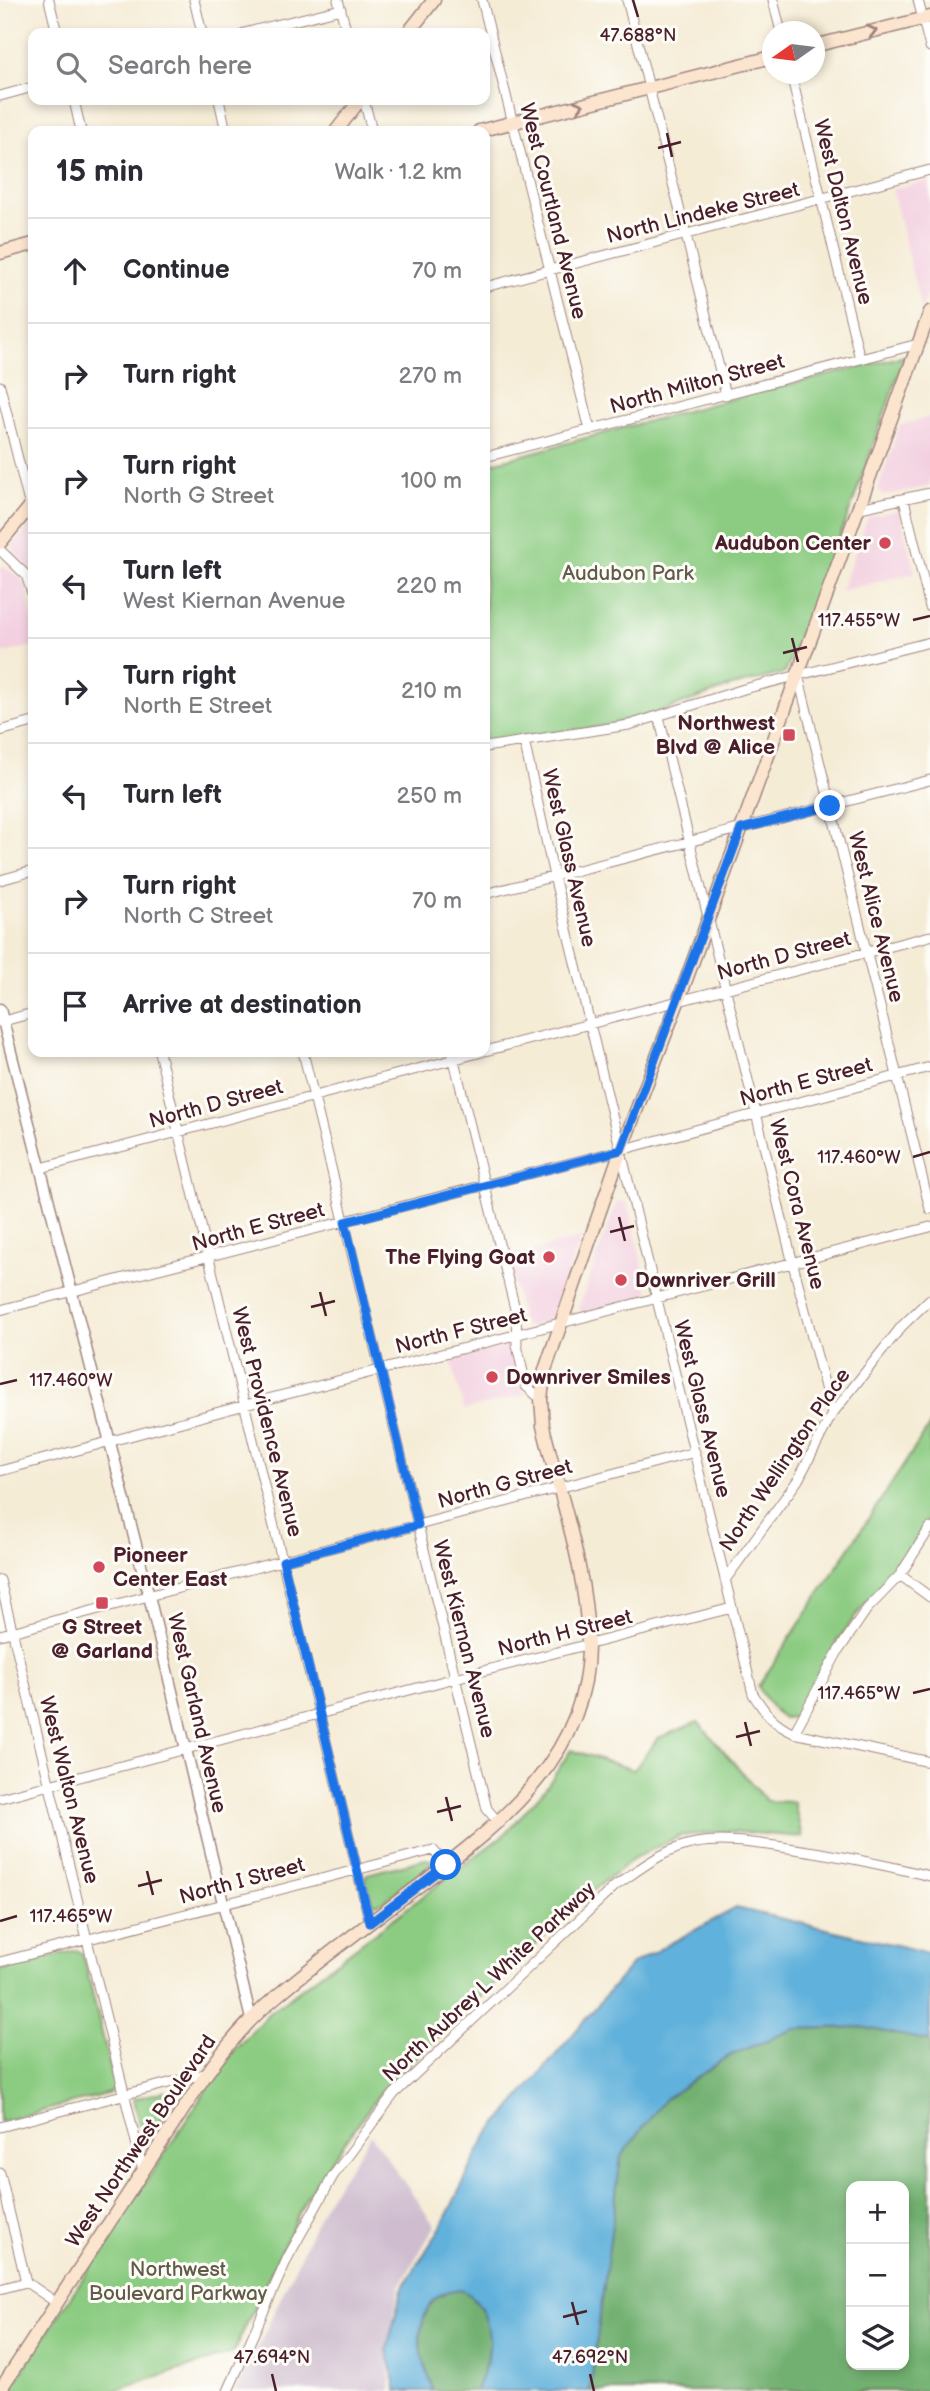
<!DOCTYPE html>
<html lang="en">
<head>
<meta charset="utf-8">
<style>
	body { margin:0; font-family:"Balsamiq Sans",sans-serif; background:#f2f2f3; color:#2b2b33 }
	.controls { position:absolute; right:21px; bottom:21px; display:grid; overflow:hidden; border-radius:14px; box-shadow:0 4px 10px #0003 }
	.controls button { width:63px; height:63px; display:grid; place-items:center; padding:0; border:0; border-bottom:2px solid #e1e1e2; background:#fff; color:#2b2b33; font:35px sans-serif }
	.compass { position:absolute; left:762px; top:21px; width:63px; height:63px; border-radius:50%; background:#fff; box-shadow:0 4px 10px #0003; rotate:256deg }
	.stop { position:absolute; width:21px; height:21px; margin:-16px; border:5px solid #1a73e8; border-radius:50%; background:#fff }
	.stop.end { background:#1a73e8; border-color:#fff; box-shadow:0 2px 7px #0008 }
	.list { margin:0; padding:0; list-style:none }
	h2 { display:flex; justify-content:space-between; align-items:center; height:91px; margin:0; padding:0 28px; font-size:30px }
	h2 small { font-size:23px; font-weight:400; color:#7c7c81 }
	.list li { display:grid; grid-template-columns:46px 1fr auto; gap:21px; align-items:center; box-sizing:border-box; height:105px; padding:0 28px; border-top:2px solid #e1e1e2 }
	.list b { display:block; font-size:26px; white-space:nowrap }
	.list p { margin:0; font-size:23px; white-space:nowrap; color:#7c7c81 }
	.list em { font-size:23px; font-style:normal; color:#7c7c81 }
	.icon { flex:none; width:38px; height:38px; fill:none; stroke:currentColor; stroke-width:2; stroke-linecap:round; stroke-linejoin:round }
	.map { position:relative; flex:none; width:930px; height:2391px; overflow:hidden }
	.search { position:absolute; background:#fff; box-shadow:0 4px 10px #0003; left:28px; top:28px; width:462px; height:77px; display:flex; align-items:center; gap:18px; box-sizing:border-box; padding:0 24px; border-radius:14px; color:#7c7c81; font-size:26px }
	.panel { position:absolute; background:#fff; box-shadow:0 4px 10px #0003; left:28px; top:126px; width:462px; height:931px; border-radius:14px }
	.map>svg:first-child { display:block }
	.built { fill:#f3cfe0 }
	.industrial { fill:#cfbdcf }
	.green { fill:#8ccc82; stroke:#6b7656; stroke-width:2 }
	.forest { fill:#71b070; stroke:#5e684e; stroke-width:2; fill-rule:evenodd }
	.water { fill:#60b1db; stroke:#556883; stroke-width:2 }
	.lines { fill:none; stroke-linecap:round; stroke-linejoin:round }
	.minor-casing { stroke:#a08680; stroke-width:11 }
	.tertiary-casing { stroke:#a08680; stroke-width:13 }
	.secondary-casing { stroke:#a08680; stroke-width:15 }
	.minor { stroke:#fff; stroke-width:9 }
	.tertiary { stroke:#fff; stroke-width:10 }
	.secondary { stroke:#fbe5cf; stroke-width:12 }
	.oneway { stroke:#a2827d }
	.route { stroke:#1a73e8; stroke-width:9 }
	.ticks { fill:none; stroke:#4a1f2b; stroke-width:2.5 }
	.poi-dot { fill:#d1495b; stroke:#fdfcf7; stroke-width:2.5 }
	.labels { text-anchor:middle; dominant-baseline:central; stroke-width:6; stroke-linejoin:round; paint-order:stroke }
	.street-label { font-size:21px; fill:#4a1f2b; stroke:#fdfcf7 }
	.poi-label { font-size:21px; font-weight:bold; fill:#4a1f2b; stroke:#fdfcf7; text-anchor:end }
	.park-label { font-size:21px; fill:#615c49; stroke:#fdfcf7 }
	.ticks-label { font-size:18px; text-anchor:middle; fill:#4a1f2b; stroke:#fdfcf7; stroke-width:6; stroke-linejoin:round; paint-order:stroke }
</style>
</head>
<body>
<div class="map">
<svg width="930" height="2391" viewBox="0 0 930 2391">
	<rect width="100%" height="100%" fill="#fdfcf7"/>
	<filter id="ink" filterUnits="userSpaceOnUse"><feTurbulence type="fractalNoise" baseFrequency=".0143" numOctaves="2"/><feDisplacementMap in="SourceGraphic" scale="14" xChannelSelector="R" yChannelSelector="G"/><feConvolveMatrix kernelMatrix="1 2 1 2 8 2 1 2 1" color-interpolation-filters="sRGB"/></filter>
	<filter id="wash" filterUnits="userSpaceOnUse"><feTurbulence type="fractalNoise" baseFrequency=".00686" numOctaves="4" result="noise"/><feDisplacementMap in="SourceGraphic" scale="28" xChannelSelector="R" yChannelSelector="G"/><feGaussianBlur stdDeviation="1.57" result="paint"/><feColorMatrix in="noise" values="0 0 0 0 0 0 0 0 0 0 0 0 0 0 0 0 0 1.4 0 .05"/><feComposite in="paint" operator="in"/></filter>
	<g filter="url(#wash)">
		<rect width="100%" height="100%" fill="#f5ecd6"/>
		<!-- built -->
		<path class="built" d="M930 180V285L921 309 892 189Z
			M930 417V486L882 496 878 488 900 425Z
			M899 510 915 573 841 591 868 517Z
			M33 520V577L25 563 16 555 13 546Z
			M0 566 5 567 19 577 25 585 33 619V646L0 654Z
			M620 1200 628 1203 649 1294 585 1313 582 1312 579 1307 616 1205Z
			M581 1238 552 1320 527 1328 523 1323 507 1257Z
			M509 1345 513 1348 524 1395 464 1410 451 1360Z"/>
		<!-- industrial -->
		<path class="industrial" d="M371 2135 435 2226 399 2287 387 2348 391 2391H234L259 2345 324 2205Z"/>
		<!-- green -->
		<path class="green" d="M905 356 852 505 785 673 732 686 659 712 606 726 485 742V465L727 400Z
			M930 1425V1515L928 1520 898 1567 865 1604 837 1641 800 1713 795 1717 783 1718 772 1708 758 1687Z
			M698 1722 767 1801 794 1802 802 1837 729 1831 680 1836 634 1858 589 1894 382 2090 308 2194 233 2353 114 2391H9L210 2084 234 2051 269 2013 505 1834 546 1788 571 1750 634 1770 658 1738Z
			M426 1859 431 1860 432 1864 381 1903 376 1904 369 1899 365 1878 367 1874Z
			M77 1950 83 1954 115 2088 110 2093 0 2122V1970Z
			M166 2091 173 2096V2102L152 2134 142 2136 133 2099Z"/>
		<!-- forest -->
		<path class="forest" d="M862 2027 930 2041V2391H590L621 2156 665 2099 729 2056 794 2029ZM851 2186H904V2365H851Z
			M461 2289C484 2300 494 2334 487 2358 485 2369 480 2380 476 2391H432C432 2379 425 2370 422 2359 417 2338 423 2302 444 2293 449 2290 456 2290 461 2289Z"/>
		<!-- water -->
		<path class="water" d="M736 1908 930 1953V2041L862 2027 794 2029 729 2056 665 2099 621 2156 590 2391H476C482 2374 491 2357 489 2339 484 2271 424 2277 420 2338 418 2357 431 2373 432 2391H397L387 2349 402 2289 441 2227 485 2139 632 1964Z"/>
	</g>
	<g filter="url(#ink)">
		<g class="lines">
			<!-- minor casing -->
			<g class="minor-casing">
				<path id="minor" d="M49 0 57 33
					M194 0 202 33
					M338 0 347 33
					M482 0 590 430
					M627 0 726 395
					M773 0 781 32
					M918 0 930 47
					M244 33 341 9
					M791 74 860 359
					M0 96 33 87
					M74 100 81 131
					M219 100 226 131
					M364 100 372 131
					M485 287 930 170
					M0 386 30 507
					M485 457 918 344
					M904 500 930 607
					M860 508 930 493
					M0 550 26 575 33 596
					M798 675 930 1209
					M659 717 793 1264 832 1414
					M0 731 33 722
					M524 741 554 876 753 1694C765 1713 774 1724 794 1733L930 1762
					M485 747 629 725 744 689 930 642
					M0 880 33 871
					M485 894 930 780
					M0 1022 33 1013
					M485 1051 930 936
					M159 1052 370 1923
					M303 1052 487 1809 499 1823
					M452 1052 516 1313 517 1345 526 1386 541 1399
					M41 1168 482 1052
					M0 1310 621 1150 930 1067
					M0 1471 245 1405 930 1227
					M900 1575 930 1597
					M0 1580 143 2171
					M725 1580 798 1480 832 1414 902 1326 930 1299
					M0 1635 695 1452
					M794 1733 837 1653 867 1609 900 1575 930 1528
					M0 1798 455 1678 732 1608
					M0 1962 433 1850 446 1865
					M0 2127 207 2073
					M0 2173 26 2282 57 2303
					M0 2289 26 2282
					M228 2391 288 2257 333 2176 394 2094 615 1886C640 1869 665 1848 696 1843 723 1838 754 1843 782 1847 832 1854 881 1864 930 1876"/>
			</g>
			<!-- tertiary casing -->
			<g class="tertiary-casing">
				<path id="tertiary" d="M0 1009 149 1596 251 2019"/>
			</g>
			<!-- secondary casing -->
			<g class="secondary-casing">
				<path id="secondary" d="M408 33 434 0
					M814 46 930 17
					M336 131 360 100
					M479 131 772 57
					M0 253 33 244
					M0 543 33 503
					M0 2390 207 2073C228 2044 250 2018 278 1995 325 1955 375 1919 424 1882 503 1821 590 1754 588 1643 587 1570 560 1497 543 1426L541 1399 545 1370 621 1150 678 1002 930 312"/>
			</g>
			<!-- minor -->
			<use href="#minor" class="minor"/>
			<!-- tertiary -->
			<use href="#tertiary" class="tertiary"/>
			<!-- secondary -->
			<use href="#secondary" class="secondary"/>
		</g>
		<!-- one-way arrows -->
		<defs><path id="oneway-chevron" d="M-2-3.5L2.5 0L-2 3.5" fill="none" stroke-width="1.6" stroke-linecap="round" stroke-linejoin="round" transform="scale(1.75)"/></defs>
		<g class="oneway">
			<use href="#oneway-chevron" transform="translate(872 31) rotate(-14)"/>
			<use href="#oneway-chevron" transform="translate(579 106) rotate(-14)"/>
		</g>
	</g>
	<g class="lines" filter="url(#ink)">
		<!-- route -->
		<path class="route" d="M446 1865 370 1923 283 1561 418 1525 345 1222 621 1150 741 829 830 806"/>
	</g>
	<!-- ticks -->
	<path class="ticks" d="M633 0 638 17M667 133 672 157M658 148 681 142M913 620 930 616M792 638 798 662M783 653 807 647M913 1157 930 1152M619 1217 625 1241M610 1232 634 1226M320 1292 326 1316M311 1307 335 1301M0 1384 17 1380M913 1693 930 1689M745 1722 751 1746M736 1737 760 1731M446 1797 452 1821M437 1812 461 1806M147 1871 153 1895M138 1886 162 1880M0 1921 17 1916M572 2302 578 2325M563 2317 587 2311M272 2374 276 2391M590 2374 594 2391"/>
	<!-- markers -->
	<g class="poi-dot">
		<circle cx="885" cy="543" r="7"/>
		<rect x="782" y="728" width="14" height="14" rx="3.5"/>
		<circle cx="549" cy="1257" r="7"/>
		<circle cx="621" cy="1280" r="7"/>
		<circle cx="492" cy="1377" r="7"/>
		<circle cx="99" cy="1567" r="7"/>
		<rect x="95" y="1596" width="14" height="14" rx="3.5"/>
	</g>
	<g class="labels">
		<!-- street labels -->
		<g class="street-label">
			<text transform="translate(553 211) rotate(76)">West Courtland Avenue</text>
			<text transform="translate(843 212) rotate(76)">West Dalton Avenue</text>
			<text transform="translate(703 213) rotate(-14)">North Lindeke Street</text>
			<text transform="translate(697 384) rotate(-15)">North Milton Street</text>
			<text transform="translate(569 858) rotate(77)">West Glass Avenue</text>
			<text transform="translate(876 917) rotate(76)">West Alice Avenue</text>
			<text transform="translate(784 956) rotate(-15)">North D Street</text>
			<text transform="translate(806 1082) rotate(-15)">North E Street</text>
			<text transform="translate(216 1104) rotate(-15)">North D Street</text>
			<text transform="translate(797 1204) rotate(76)">West Cora Avenue</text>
			<text transform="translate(258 1227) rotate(-15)">North E Street</text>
			<text transform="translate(461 1331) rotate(-14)">North F Street</text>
			<text transform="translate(702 1409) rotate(76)">West Glass Avenue</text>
			<text transform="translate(267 1422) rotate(76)">West Providence Avenue</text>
			<text transform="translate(785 1460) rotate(-56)">North Wellington Place</text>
			<text transform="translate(505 1484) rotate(-15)">North G Street</text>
			<text transform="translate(565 1633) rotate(-14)">North H Street</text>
			<text transform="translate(464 1639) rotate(76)">West Kiernan Avenue</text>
			<text transform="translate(197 1713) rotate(77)">West Garland Avenue</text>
			<text transform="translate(69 1790) rotate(76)">West Walton Avenue</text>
			<text transform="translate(242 1881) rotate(-15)">North I Street</text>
			<text transform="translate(489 1982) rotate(-43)">North Aubrey L White Parkway</text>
			<text transform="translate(141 2141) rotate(-56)">West Northwest Boulevard</text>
		</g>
		<!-- poi labels -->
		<g class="poi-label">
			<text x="871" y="543">Audubon Center</text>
			<text x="775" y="723">Northwest<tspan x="775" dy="24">Blvd @ Alice</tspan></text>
			<text x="535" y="1257">The Flying Goat</text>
			<text x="635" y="1280" text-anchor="start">Downriver Grill</text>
			<text x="506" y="1377" text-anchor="start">Downriver Smiles</text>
			<text x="113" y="1555" text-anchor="start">Pioneer<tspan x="113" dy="24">Center East</tspan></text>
			<text x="102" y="1627" text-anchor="middle">G Street<tspan x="102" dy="24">@ Garland</tspan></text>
		</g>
		<!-- park labels -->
		<g class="park-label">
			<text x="628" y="573">Audubon Park</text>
			<text x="178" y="2269">Northwest<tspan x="178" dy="24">Boulevard Parkway</tspan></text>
		</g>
	</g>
	<g class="ticks-label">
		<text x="638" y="41">47.688°N</text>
		<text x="859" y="626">117.455°W</text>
		<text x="859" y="1163">117.460°W</text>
		<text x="71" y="1386">117.460°W</text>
		<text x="859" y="1699">117.465°W</text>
		<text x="71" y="1922">117.465°W</text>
		<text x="272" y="2363">47.694°N</text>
		<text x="590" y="2363">47.692°N</text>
	</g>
</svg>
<div class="controls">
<button>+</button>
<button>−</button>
<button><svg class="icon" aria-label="layers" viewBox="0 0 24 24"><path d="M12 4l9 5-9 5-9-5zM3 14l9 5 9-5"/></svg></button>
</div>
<svg class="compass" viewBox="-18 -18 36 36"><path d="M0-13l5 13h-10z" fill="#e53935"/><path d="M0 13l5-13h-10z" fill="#7c7c81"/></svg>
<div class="stop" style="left:446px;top:1865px"></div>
<div class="stop end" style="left:830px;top:806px"></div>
<div class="search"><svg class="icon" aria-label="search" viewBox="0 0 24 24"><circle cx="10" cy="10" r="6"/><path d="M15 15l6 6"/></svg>Search here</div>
<section class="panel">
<h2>15 min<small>Walk · 1.2 km</small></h2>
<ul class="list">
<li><svg class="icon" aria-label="ahead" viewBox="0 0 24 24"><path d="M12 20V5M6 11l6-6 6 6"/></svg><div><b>Continue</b></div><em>70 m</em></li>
<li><svg class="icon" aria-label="right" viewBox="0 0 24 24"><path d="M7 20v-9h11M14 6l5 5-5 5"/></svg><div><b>Turn right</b></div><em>270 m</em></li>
<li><svg class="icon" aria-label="right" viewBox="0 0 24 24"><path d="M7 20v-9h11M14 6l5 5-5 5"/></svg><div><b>Turn right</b><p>North G Street</p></div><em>100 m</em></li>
<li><svg class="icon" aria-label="left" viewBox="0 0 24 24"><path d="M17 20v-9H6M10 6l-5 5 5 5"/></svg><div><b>Turn left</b><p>West Kiernan Avenue</p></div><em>220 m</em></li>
<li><svg class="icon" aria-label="right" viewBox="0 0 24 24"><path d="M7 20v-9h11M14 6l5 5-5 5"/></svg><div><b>Turn right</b><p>North E Street</p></div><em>210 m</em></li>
<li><svg class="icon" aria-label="left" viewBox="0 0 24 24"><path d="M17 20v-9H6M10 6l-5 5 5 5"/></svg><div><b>Turn left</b></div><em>250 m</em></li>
<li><svg class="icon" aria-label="right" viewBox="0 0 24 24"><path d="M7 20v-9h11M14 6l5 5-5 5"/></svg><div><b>Turn right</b><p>North C Street</p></div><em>70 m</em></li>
<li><svg class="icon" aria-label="arrive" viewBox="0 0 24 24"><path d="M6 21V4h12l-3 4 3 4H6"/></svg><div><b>Arrive at destination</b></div></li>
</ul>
</section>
</div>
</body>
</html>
